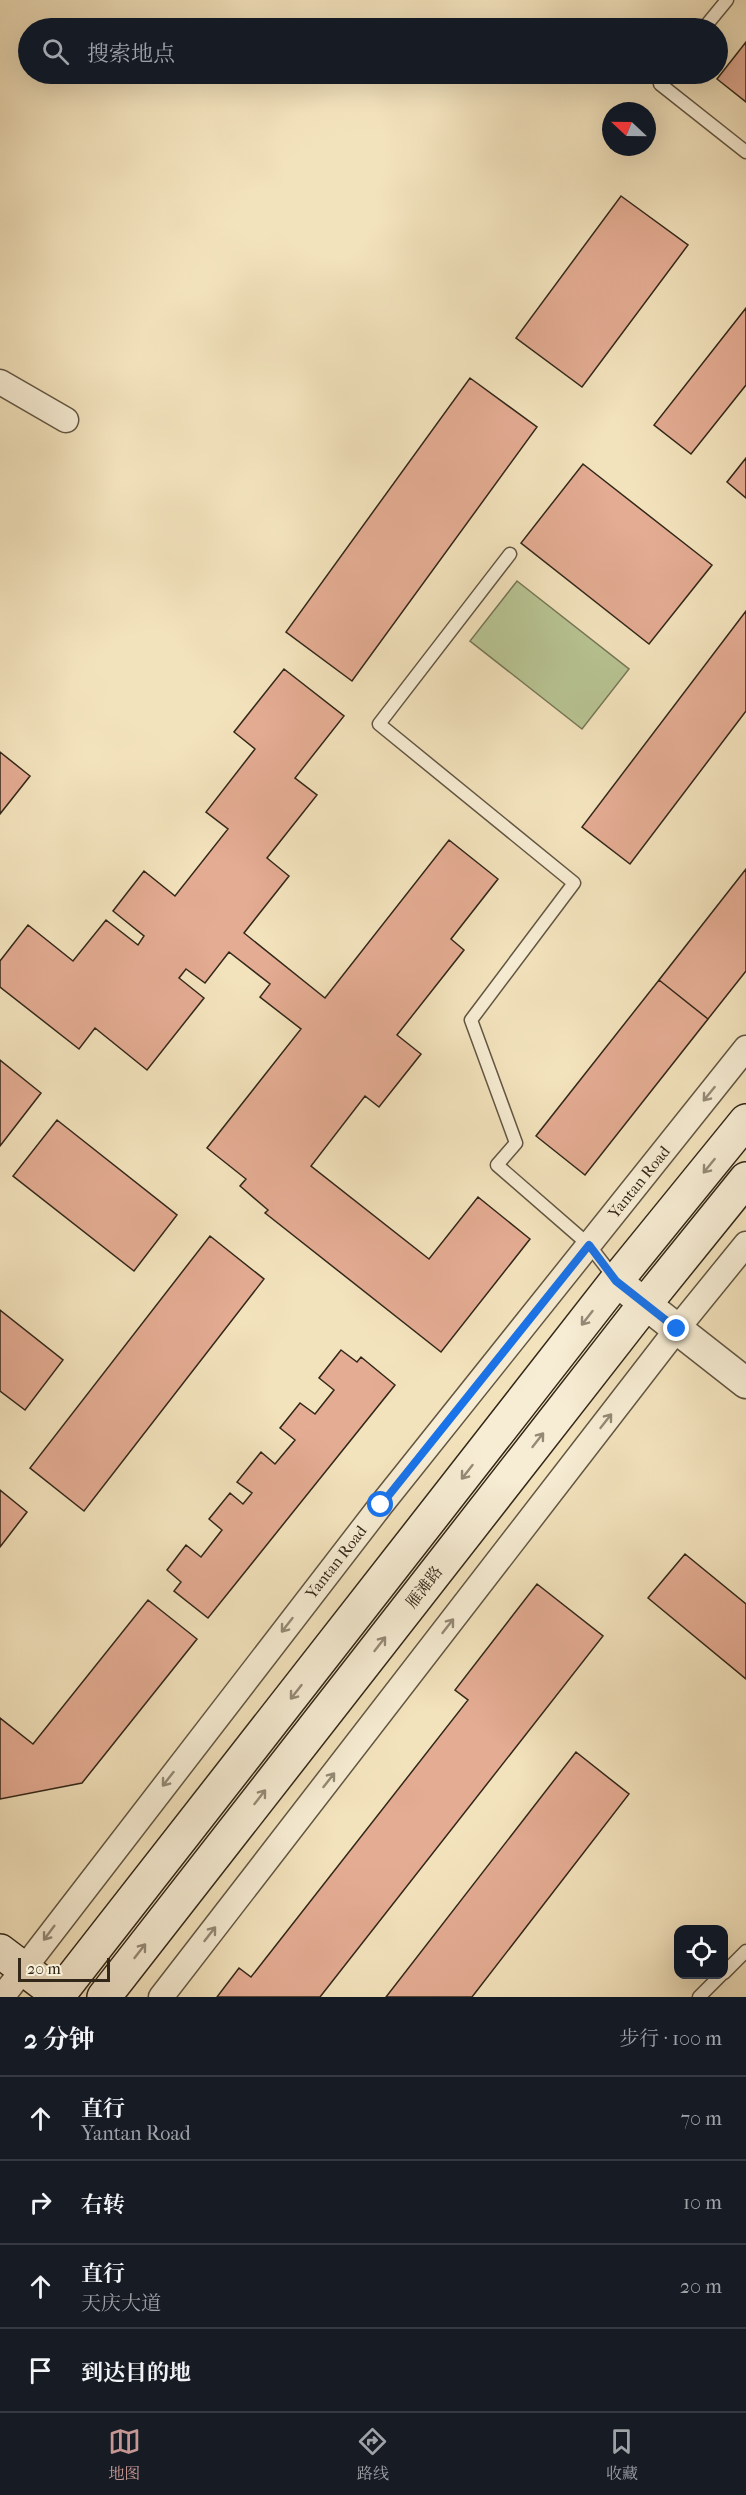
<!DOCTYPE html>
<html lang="zh">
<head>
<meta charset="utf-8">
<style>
	body { margin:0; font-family:"IM FELL French Canon","Noto Serif SC",serif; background:#20242c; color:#f1f3f6 }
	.controls { position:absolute; right:18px; bottom:18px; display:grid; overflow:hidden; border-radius:12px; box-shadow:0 6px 24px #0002 }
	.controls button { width:54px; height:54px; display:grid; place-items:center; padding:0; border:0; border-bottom:2px solid #363941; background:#171b24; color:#f1f3f6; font:30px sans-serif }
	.compass { position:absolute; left:602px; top:102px; width:54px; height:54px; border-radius:50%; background:#171b24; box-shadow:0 6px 24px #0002; rotate:292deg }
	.scale { position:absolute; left:18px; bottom:15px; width:92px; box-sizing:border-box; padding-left:6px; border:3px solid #322719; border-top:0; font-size:16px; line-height:21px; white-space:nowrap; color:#322719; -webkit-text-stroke:4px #f7edd4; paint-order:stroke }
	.stop { position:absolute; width:18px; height:18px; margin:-14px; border:4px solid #1a73e8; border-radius:50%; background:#fff }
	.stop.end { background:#1a73e8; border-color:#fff; box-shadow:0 2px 6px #0008 }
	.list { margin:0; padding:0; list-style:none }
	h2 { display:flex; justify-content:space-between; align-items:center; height:78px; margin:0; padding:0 24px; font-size:26px }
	h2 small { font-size:20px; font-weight:400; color:#9ea1a6 }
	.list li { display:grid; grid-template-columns:39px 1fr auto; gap:18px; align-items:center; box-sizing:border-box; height:84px; padding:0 24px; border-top:2px solid #363941 }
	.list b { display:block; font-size:22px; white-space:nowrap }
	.list p { margin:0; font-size:20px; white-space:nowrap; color:#9ea1a6 }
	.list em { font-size:20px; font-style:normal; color:#9ea1a6 }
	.icon { flex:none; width:33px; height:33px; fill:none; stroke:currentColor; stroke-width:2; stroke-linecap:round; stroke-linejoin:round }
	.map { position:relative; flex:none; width:746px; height:1997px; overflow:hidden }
	.search { position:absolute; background:#171b24; box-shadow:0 6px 24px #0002; left:18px; right:18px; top:18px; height:66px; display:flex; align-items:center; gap:15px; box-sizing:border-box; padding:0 21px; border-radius:33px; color:#9ea1a6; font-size:22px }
	.sheet { height:414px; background:#171b24 }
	nav { display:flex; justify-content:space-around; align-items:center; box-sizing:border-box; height:84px; border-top:2px solid #363941; background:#171b24; font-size:16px; color:#9ea1a6 }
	nav a { display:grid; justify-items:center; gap:3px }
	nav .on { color:#c59692 }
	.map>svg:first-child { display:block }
	.green { fill:#b8c493; stroke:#757656; stroke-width:1.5 }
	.building { fill:#e4ac93; stroke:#322719; stroke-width:1.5 }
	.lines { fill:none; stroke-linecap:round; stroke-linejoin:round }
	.service-casing { stroke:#625642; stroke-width:15 }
	.minor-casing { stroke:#625642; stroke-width:27 }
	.tertiary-casing { stroke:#625642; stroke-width:33 }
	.secondary-casing { stroke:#322719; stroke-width:36 }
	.service { stroke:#f7edd4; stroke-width:12 }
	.minor { stroke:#f7edd4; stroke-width:24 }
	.tertiary { stroke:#f7edd4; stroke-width:30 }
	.secondary { stroke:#f7edd4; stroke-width:33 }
	.oneway { stroke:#948a76 }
	.route { stroke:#1a73e8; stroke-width:8 }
	.labels { text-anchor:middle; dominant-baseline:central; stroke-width:4.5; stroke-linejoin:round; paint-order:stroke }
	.street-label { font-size:16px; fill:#322719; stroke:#f7edd4 }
</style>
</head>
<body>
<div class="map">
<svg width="746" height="1997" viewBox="0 0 746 1997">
	<rect width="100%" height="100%" fill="#f3e3bd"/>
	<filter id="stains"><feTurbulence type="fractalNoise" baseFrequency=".00333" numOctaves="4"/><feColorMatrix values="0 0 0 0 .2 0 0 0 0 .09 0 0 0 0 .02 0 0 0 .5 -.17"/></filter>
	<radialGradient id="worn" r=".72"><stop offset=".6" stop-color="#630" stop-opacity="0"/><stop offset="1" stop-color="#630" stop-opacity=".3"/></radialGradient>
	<!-- green -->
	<path class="green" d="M517 581 629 669 582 729 470 641Z"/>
	<!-- building -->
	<path class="building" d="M746 42V102L717 79Z
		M621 196 688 245 582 387 516 338Z
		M746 308V385L691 454 654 425Z
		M470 378 537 427 352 681 286 632Z
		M746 458V498L727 482Z
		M583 464 712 565 649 644 521 543Z
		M746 611V711L630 864 582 827Z
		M284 669 344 716 295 778 317 795 267 858 289 876 244 933 325 998 449 840 498 879 451 939 464 950 397 1035 421 1054 379 1107 365 1096 311 1166 429 1259 478 1197 530 1239 441 1352 265 1213 268 1210 240 1186 246 1179 207 1148 301 1029 260 997 270 984 229 952 205 983 186 969 179 978 204 998 147 1070 95 1028 79 1049 0 987V961L28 925 73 961 106 920 138 945 144 936 113 911 144 871 175 896 228 829 206 812 255 749 234 732Z
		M0 752 30 776 0 814Z
		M746 869V971L708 1019 659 980Z
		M659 980 708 1019 585 1175 536 1136Z
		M0 1060 41 1093 0 1146Z
		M57 1120 177 1215 134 1271 13 1176Z
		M210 1236 264 1279 84 1511 30 1468Z
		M0 1310 63 1360 25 1410 0 1391Z
		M341 1350 357 1362 361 1357 395 1385 208 1618 174 1591 181 1582 167 1570 186 1545 201 1557 222 1530 209 1519 230 1493 243 1504 252 1493 237 1482 261 1452 275 1464 295 1440 280 1428 300 1403 315 1414 334 1390 319 1378Z
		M0 1490 27 1512 0 1547Z
		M685 1554 746 1604V1679L648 1598Z
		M537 1584 603 1636 320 1997H217L239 1968 251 1977 468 1700 455 1690Z
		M148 1600 197 1639 82 1783 0 1799V1718L33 1744Z
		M576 1752 629 1794 472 1997H386Z"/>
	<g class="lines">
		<!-- service casing -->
		<g class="service-casing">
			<path id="service" d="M704 28 727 0
				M669 74 660 84 746 152
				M510 554 379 724 574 883 471 1020 516 1143 497 1165 589 1245 616 1280
				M724 1973 746 1951
				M699 1997 722 1974"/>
		</g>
		<!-- minor casing -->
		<g class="minor-casing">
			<path id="minor" d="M0 382 66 420
				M2 1997 381 1505 746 1048
				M161 1997 677 1329 746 1244"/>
		</g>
		<!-- tertiary casing -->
		<g class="tertiary-casing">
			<path id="tertiary" d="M616 1281 746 1383"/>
		</g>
		<!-- secondary casing -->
		<g class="secondary-casing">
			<path id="secondary" d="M0 1951 61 1997
				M57 1997 616 1281 746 1121
				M104 1997 645 1304 746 1179"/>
		</g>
		<!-- service -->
		<use href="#service" class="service"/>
		<!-- minor -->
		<use href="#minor" class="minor"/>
		<!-- tertiary -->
		<use href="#tertiary" class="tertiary"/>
		<!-- secondary -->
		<use href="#secondary" class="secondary"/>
	</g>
	<!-- one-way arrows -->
	<defs><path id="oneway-shaft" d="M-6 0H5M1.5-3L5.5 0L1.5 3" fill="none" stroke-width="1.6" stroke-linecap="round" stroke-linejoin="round" transform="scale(1.5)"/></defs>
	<g class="oneway">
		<use href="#oneway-shaft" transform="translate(709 1094) rotate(129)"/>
		<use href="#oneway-shaft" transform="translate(709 1166) rotate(129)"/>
		<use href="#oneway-shaft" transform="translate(587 1318) rotate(128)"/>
		<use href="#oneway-shaft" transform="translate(606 1421) rotate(-52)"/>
		<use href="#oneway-shaft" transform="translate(538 1440) rotate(-52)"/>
		<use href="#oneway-shaft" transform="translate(467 1472) rotate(128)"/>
		<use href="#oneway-shaft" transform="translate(287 1625) rotate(128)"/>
		<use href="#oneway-shaft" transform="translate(448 1626) rotate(-52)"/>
		<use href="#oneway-shaft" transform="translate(380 1644) rotate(-52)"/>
		<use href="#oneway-shaft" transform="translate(296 1692) rotate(128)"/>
		<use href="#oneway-shaft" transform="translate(168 1779) rotate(128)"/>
		<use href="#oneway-shaft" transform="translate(329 1780) rotate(-52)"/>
		<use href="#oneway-shaft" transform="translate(260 1797) rotate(-52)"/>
		<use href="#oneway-shaft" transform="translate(49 1933) rotate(127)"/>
		<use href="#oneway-shaft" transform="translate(210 1934) rotate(-52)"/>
		<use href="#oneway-shaft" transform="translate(140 1951) rotate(-52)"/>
	</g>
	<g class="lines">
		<!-- route -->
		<path class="route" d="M381 1505 589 1245 616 1281 677 1329"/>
	</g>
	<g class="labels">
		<!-- street labels -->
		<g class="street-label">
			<text transform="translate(639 1182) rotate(-51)">Yantan Road</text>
			<text transform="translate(336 1562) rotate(-52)">Yantan Road</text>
			<text transform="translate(424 1587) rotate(-52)">雁滩路</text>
		</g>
	</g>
	<rect width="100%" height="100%" filter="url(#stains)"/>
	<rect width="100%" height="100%" fill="url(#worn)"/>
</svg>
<div class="controls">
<button><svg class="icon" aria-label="locate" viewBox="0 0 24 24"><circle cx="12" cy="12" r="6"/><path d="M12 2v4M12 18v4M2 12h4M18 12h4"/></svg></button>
</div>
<svg class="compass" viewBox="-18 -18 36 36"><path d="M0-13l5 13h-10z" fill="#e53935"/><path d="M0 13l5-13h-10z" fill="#9ea1a6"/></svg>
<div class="scale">20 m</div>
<div class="stop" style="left:381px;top:1505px"></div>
<div class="stop end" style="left:677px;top:1329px"></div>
<div class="search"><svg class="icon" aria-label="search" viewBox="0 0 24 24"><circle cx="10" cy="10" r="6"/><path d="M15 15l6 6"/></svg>搜索地点</div>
</div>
<section class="sheet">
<h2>2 分钟<small>步行 · 100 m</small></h2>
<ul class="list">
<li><svg class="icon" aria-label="ahead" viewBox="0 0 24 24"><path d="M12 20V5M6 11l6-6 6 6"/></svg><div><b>直行</b><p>Yantan Road</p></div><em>70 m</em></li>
<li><svg class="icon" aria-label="right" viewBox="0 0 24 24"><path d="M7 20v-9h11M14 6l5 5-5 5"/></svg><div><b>右转</b></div><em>10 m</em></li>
<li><svg class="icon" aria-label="ahead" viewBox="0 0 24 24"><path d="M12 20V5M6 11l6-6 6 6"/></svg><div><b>直行</b><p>天庆大道</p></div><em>20 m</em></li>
<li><svg class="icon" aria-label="arrive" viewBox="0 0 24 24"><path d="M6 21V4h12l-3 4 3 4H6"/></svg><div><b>到达目的地</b></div></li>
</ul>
</section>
<nav>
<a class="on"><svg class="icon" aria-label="map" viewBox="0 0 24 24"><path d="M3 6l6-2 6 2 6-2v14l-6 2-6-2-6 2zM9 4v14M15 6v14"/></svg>地图</a>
<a><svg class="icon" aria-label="directions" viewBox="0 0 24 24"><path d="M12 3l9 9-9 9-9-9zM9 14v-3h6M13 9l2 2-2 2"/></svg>路线</a>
<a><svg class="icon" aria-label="saved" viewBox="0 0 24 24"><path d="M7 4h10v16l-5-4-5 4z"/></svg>收藏</a>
</nav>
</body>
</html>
